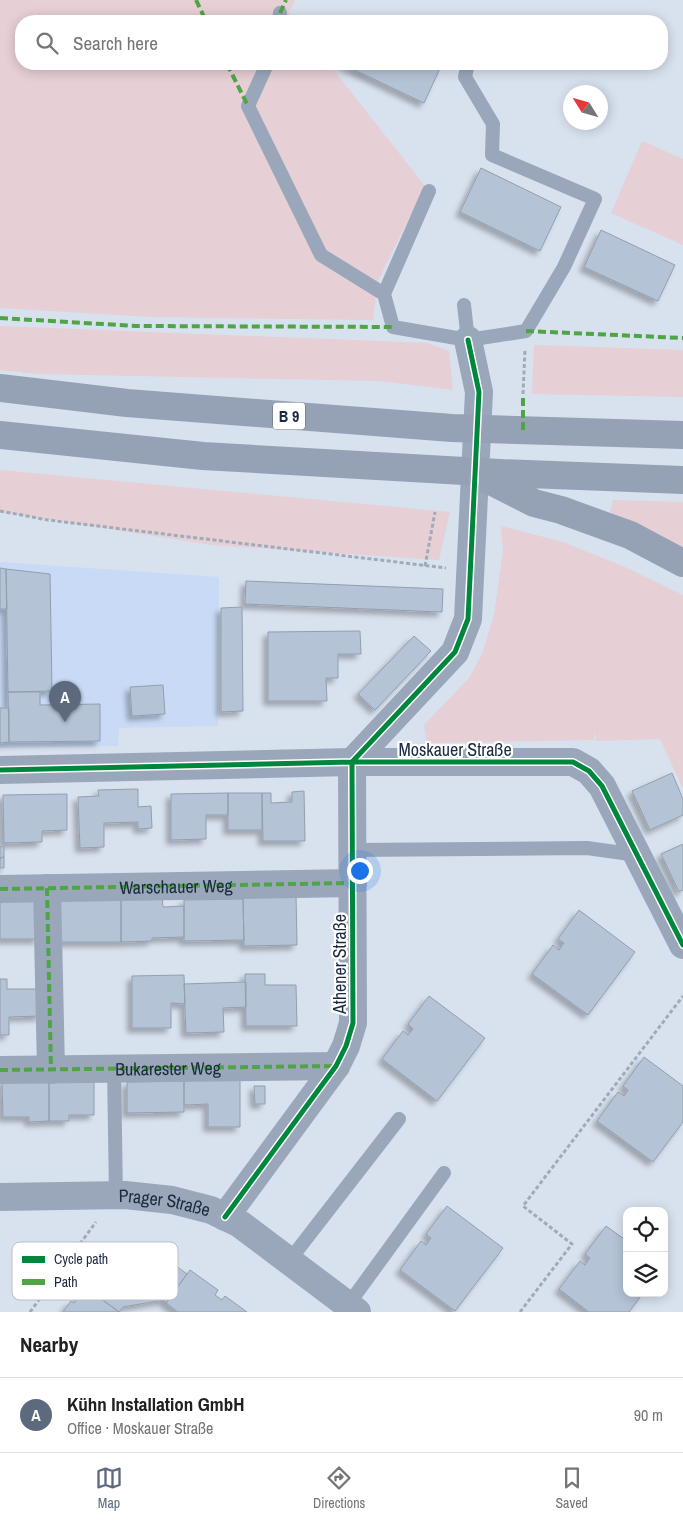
<!DOCTYPE html>
<html lang="en">
<head>
<meta charset="utf-8">
<style>
	body { margin:0; font-family:"Archivo Narrow",sans-serif; background:#f6f6f6; color:#202124 }
	.controls { position:absolute; right:15px; bottom:15px; display:grid; overflow:hidden; border-radius:10px; box-shadow:0 2px 12px #0003 }
	.controls button { width:45px; height:45px; display:grid; place-items:center; padding:0; border:0; border-bottom:1px solid #e0e0e0; background:#fff; color:#202124; font:25px sans-serif }
	.compass { position:absolute; left:563px; top:85px; width:45px; height:45px; border-radius:50%; background:#fff; box-shadow:0 2px 12px #0003; rotate:307deg }
	.you { position:absolute; left:359px; top:870px; width:18px; height:18px; margin:-12px; border:4px solid #fff; border-radius:50%; background:#1a73e8; box-shadow:0 0 0 8px #1a73e833 }
	.badge { display:grid; place-items:center; width:32px; height:32px; border-radius:50%; background:#5d6a7e; color:#fff; font-size:16px; font-weight:700 }
	.pin { position:absolute; translate:-50% -41px; filter:drop-shadow(0 1px 2px #0008) }
	.pin::after { content:''; position:absolute; top:26px; width:18px; height:15px; background:inherit; clip-path:polygon(0 0,100% 0,50% 100%) }
	.list { margin:0; padding:0; list-style:none }
	h2 { display:flex; justify-content:space-between; align-items:center; height:65px; margin:0; padding:0 20px; font-size:21px }
	h2 small { font-size:16px; font-weight:400; color:#757577 }
	.list li { display:grid; grid-template-columns:32px 1fr auto; gap:15px; align-items:center; box-sizing:border-box; height:75px; padding:0 20px; border-top:1px solid #e0e0e0 }
	.list b { display:block; font-size:19px; white-space:nowrap }
	.list p { margin:0; font-size:16px; white-space:nowrap; color:#757577 }
	.list em { font-size:16px; font-style:normal; color:#757577 }
	.icon { flex:none; width:28px; height:28px; fill:none; stroke:currentColor; stroke-width:2; stroke-linecap:round; stroke-linejoin:round }
	.map { position:relative; flex:none; width:683px; height:1312px; overflow:hidden }
	.search { position:absolute; background:#fff; box-shadow:0 2px 12px #0003; left:15px; right:15px; top:15px; height:55px; display:flex; align-items:center; gap:12px; box-sizing:border-box; padding:0 18px; border-radius:20px; color:#757577; font-size:19px }
	.sheet { height:140px; background:#fff }
	nav { display:flex; justify-content:space-around; align-items:center; box-sizing:border-box; height:70px; border-top:1px solid #e0e0e0; background:#fff; font-size:14px; color:#757577 }
	nav a { display:grid; justify-items:center; gap:2px }
	nav .on { color:#5d6a7e }
	.map>svg:first-child { display:block }
	.built { fill:#c8daf6 }
	.green { fill:#e6cfd5 }
	.building { fill:#b5c3d7; stroke:#939eae; filter:url(#shadow) }
	.lines { fill:none; stroke-linecap:round; stroke-linejoin:round }
	.path { stroke:#a0abba; stroke-width:3; stroke-dasharray:4 2.5; stroke-linecap:butt }
	.lane { stroke:#9aa7bb; stroke-width:14 }
	.street { stroke:#9aa7bb; stroke-width:28 }
	.highway { stroke:#95a1b5; stroke-width:28 }
	.quiet { stroke:#4fa446; stroke-width:4; stroke-dasharray:8 4; stroke-linecap:butt }
	.cycleway-casing { stroke:#fff; stroke-width:8 }
	.cycleway { stroke:#00873e; stroke-width:5 }
	.labels { text-anchor:middle; dominant-baseline:central; stroke-width:4.5; stroke-linejoin:round; paint-order:stroke }
	.shield { fill:#fff; stroke:#5f6a7a; stroke-width:1 }
	.shield-label { font-size:16px; font-weight:bold; fill:#1b2a41 }
	.street-label { font-size:18px; fill:#1b2a41; stroke:#fff }
	.key { fill:#fff; stroke:#bbbfc6; stroke-width:1 }
	.key-label { font-size:14px; fill:#1b2a41 }
</style>
</head>
<body>
<div class="map">
<svg width="683" height="1312" viewBox="0 0 683 1312">
	<defs>
		<filter id="shadow"><feDropShadow dx="-4.5" dy="4.5" stdDeviation="2.5" flood-color="#0004"/></filter>
	</defs>
	<rect width="100%" height="100%" fill="#d8e1ee"/>
	<!-- built -->
	<path class="built" d="M0 562 219 577 218 726 119 728 118 746 0 748Z"/>
	<!-- green -->
	<path class="green" d="M0 0H295L289 12 296 21H21V64H329L425 186 378 281 373 320 151 317 0 308Z
		M642 141 683 159V245L611 213Z
		M0 326 427 343 449 351 453 390 380 381 39 374 0 370Z
		M534 345 683 350V397L532 394Z
		M0 470 450 512 439 560 212 545 0 512Z
		M613 500 683 502V552L610 512Z
		M501 526 563 542 625 567 683 595V789L660 739 596 741 594 730V740L427 743 424 725 469 678 482 654 494 615 503 551Z"/>
	<!-- building -->
	<path class="building" d="M364 16 377 21H362Z
		M342 64H442L424 103Z
		M481 168 561 207 540 251 460 212Z
		M601 230 675 265 658 301 584 267Z
		M0 568 6 569 7 609H0Z
		M6 569 50 574 52 691 8 692Z
		M246 581 443 589 442 612 245 604Z
		M242 607 243 711 221 712V608Z
		M360 631 361 654H338V678H326L327 701H268V632Z
		M414 636 431 651 375 710 358 694Z
		M163 685 165 714 132 716 130 687Z
		M8 692H40V705L100 704V741L9 742Z
		M0 708H9V742L0 743Z
		M672 773 683 799V815L650 830 632 791Z
		M138 789V807L151 806 152 828 138 829V822L104 823V847L80 848 78 797 99 796 98 790Z
		M304 791 305 841H263L262 793H271V803L292 802V792Z
		M228 793H262V830H228Z
		M228 793V815H206V839L171 840V794Z
		M67 794V830L42 831V842L4 843 3 795Z
		M683 844V890L679 892 661 854Z
		M4 846V857L0 858V847Z
		M4 857V868H0V858Z
		M296 895 297 945 244 946 243 896Z
		M162 896 163 907 184 906V937L152 938V941L121 942V897Z
		M60 897H121V942H60Z
		M243 899 244 940 184 941V900Z
		M0 901H38L39 939H0Z
		M579 910 635 952 588 1015 532 974 553 945 559 950 564 943 558 939Z
		M245 974H265V985H296L297 1026H246Z
		M184 975 185 1004 171 1003V1028H132V976Z
		M0 979H7V989H40L41 1016 9 1017V1035H0Z
		M246 982V1007L223 1008 224 1032 186 1033 184 984Z
		M429 996 485 1038 437 1101 382 1059 403 1031 408 1035 413 1029 408 1024Z
		M644 1057 683 1086V1122L653 1162 597 1121 618 1092 624 1096 628 1090 623 1086Z
		M184 1077H240V1127H208V1104L184 1105Z
		M49 1078H94V1115H69V1121H49Z
		M49 1078V1121L29 1122V1117H3L2 1080Z
		M184 1081V1112L127 1113V1082Z
		M254 1086H265V1104H255Z
		M447 1206 503 1248 455 1311 400 1270 421 1241 426 1245 431 1238 426 1234Z
		M606 1226 627 1241V1293H643L629 1312H589L559 1289 580 1261 585 1265 590 1258 585 1254Z
		M160 1254 187 1274 166 1303 163 1300 123 1307 119 1312 89 1290 111 1261 122 1269 150 1266Z
		M190 1270 218 1290 215 1295 222 1300 225 1296 247 1312H178L166 1303Z
		M85 1287 89 1290 119 1312H63L71 1301 74 1303Z"/>
	<g class="lines">
		<!-- path -->
		<path class="path" d="M523 394 525 350
			M0 511 48 520 446 568
			M425 566 435 512
			M30 1312 96 1222
			M520 1312 572 1244 523 1206 683 996"/>
		<!-- lane -->
		<path class="lane" d="M279 21 280 13
			M267 64 248 106 321 255 384 294 393 327 468 340
			M384 294 429 191
			M464 305 468 340 526 331 564 267 595 199 492 155 493 124 465 77 468 64
			M353 850 587 848 637 855
			M114 1069 116 1195
			M289 1261 399 1119
			M348 1305 444 1173"/>
		<!-- street -->
		<g class="street">
			<path d="M352 762 455 652 468 619 479 392 468 340"/>
			<path d="M0 770 352 762H573L589 771 602 786 683 945"/>
			<path d="M47 888 51 1070"/>
			<path id="s1" d="M0 889 353 883"/>
			<path id="s2" d="M0 1070 336 1066"/>
			<path id="s3" d="M0 1197 125 1195 172 1200 211 1210 240 1224 357 1312"/>
			<path d="M225 1217 336 1066 346 1046 353 1023 352 762"/>
		</g>
		<!-- highway -->
		<path class="highway" d="M0 388 127 403 452 428 683 435
			M0 435 203 456 499 473 683 480
			M481 476 534 503 561 510 630 535 683 563"/>
		<!-- quiet -->
		<path class="quiet" d="M196 0 206 21
			M280 13 286 0
			M227 64 248 106
			M0 318 136 326 393 327
			M526 331 683 338
			M523 430V394
			M47 888 51 1070
			M0 889 353 883
			M0 1070 336 1066"/>
		<!-- cycleway casing -->
		<g class="cycleway-casing">
			<path id="cycleway" d="M352 762 455 652 468 619 479 392 468 340
				M0 770 352 762H573L589 771 602 786 683 945
				M225 1217 336 1066 346 1046 353 1023 352 762"/>
		</g>
		<!-- cycleway -->
		<use href="#cycleway" class="cycleway"/>
	</g>
	<g class="labels">
		<!-- shield labels -->
		<rect class="shield" x="273" y="402.5" width="32" height="27" rx="4"/>
		<g class="shield-label">
			<text x="289" y="416">B 9</text>
		</g>
		<!-- street labels -->
		<g class="street-label">
			<text x="455" y="749">Moskauer Straße</text>
			<text stroke="none"><textPath href="#s1" startOffset="176">Warschauer Weg</textPath></text>
			<text transform="translate(339 964) rotate(-90)">Athener Straße</text>
			<text stroke="none"><textPath href="#s2" startOffset="168">Bukarester Weg</textPath></text>
			<text stroke="none"><textPath href="#s3" startOffset="165">Prager Straße</textPath></text>
		</g>
	</g>
	<!-- legend -->
	<rect x="12" y="1242" width="166" height="58" rx="8" class="key"/>
	<rect x="22" y="1256" width="23" height="7" fill="#00873e"/>
	<rect x="22" y="1279" width="23" height="6" fill="#4fa446"/>
	<g class="key-label">
		<text x="54" y="1264">Cycle path</text>
		<text x="54" y="1287">Path</text>
	</g>
</svg>
<div class="controls">
<button><svg class="icon" aria-label="locate" viewBox="0 0 24 24"><circle cx="12" cy="12" r="6"/><path d="M12 2v4M12 18v4M2 12h4M18 12h4"/></svg></button>
<button><svg class="icon" aria-label="layers" viewBox="0 0 24 24"><path d="M12 4l9 5-9 5-9-5zM3 14l9 5 9-5"/></svg></button>
</div>
<svg class="compass" viewBox="-18 -18 36 36"><path d="M0-13l5 13h-10z" fill="#e53935"/><path d="M0 13l5-13h-10z" fill="#757577"/></svg>
<div class="you"></div>
<div class="pin badge" style="left:65px;top:722px">A</div>
<div class="search"><svg class="icon" aria-label="search" viewBox="0 0 24 24"><circle cx="10" cy="10" r="6"/><path d="M15 15l6 6"/></svg>Search here</div>
</div>
<section class="sheet">
<h2>Nearby<small></small></h2>
<ul class="list">
<li><span class="badge">A</span><div><b>Kühn Installation GmbH</b><p>Office · Moskauer Straße</p></div><em>90 m</em></li>
</ul>
</section>
<nav>
<a class="on"><svg class="icon" aria-label="map" viewBox="0 0 24 24"><path d="M3 6l6-2 6 2 6-2v14l-6 2-6-2-6 2zM9 4v14M15 6v14"/></svg>Map</a>
<a><svg class="icon" aria-label="directions" viewBox="0 0 24 24"><path d="M12 3l9 9-9 9-9-9zM9 14v-3h6M13 9l2 2-2 2"/></svg>Directions</a>
<a><svg class="icon" aria-label="saved" viewBox="0 0 24 24"><path d="M7 4h10v16l-5-4-5 4z"/></svg>Saved</a>
</nav>
</body>
</html>
